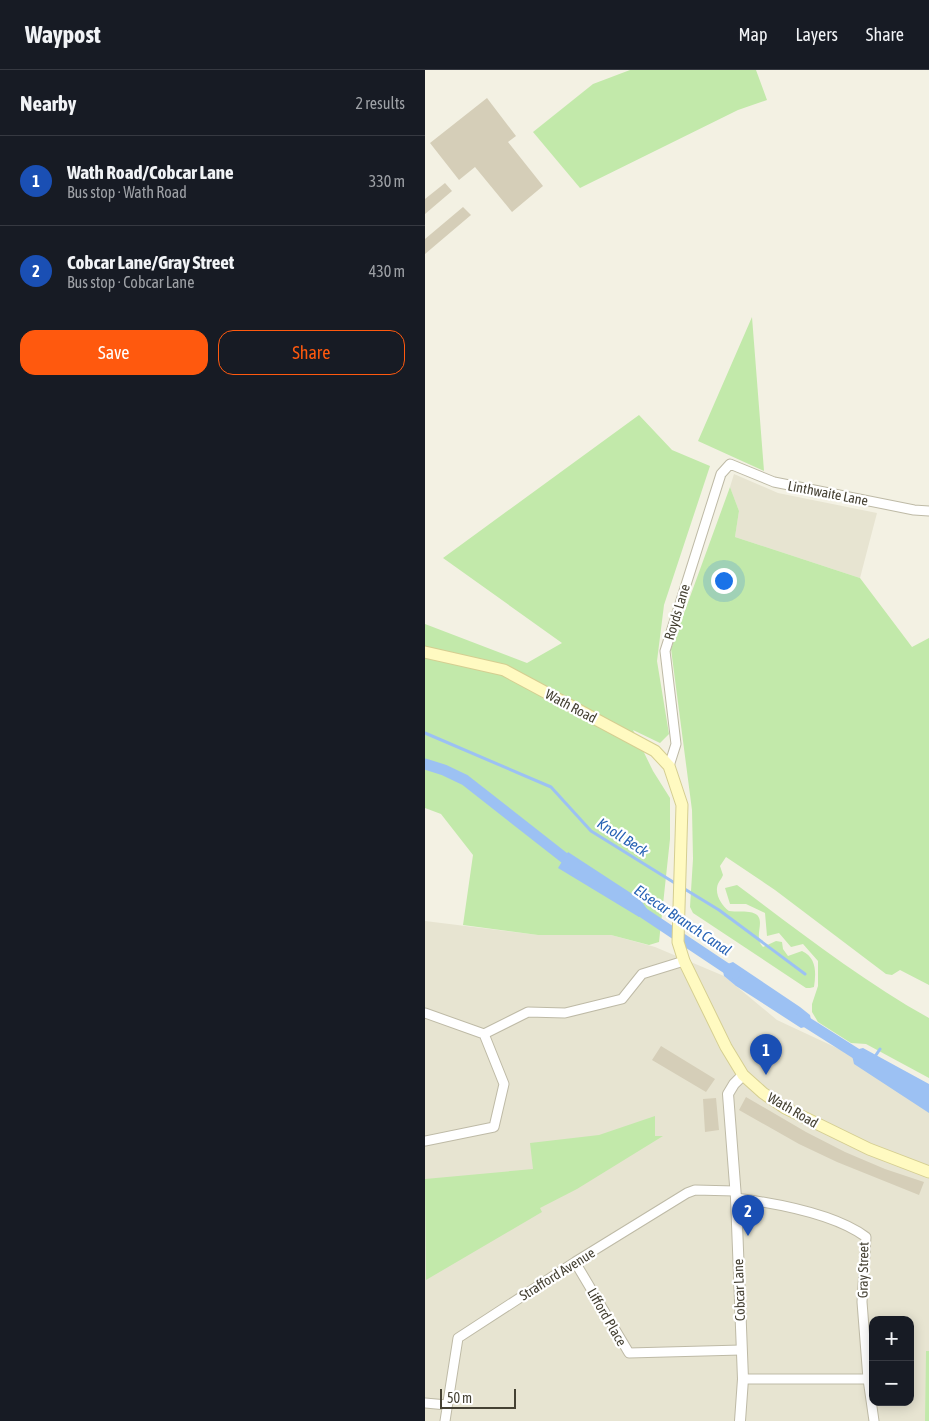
<!DOCTYPE html>
<html lang="en">
<head>
<meta charset="utf-8">
<style>
	body { margin:0; font-family:"Asap Condensed",sans-serif; background:#20242c; color:#f1f3f6 }
	.controls { position:absolute; right:15px; bottom:15px; display:grid; overflow:hidden; border-radius:10px; box-shadow:0 2px 12px #0003 }
	.controls button { width:45px; height:45px; display:grid; place-items:center; padding:0; border:0; border-bottom:1px solid #363941; background:#171b24; color:#f1f3f6; font:25px sans-serif }
	.scale { position:absolute; left:15px; bottom:12px; width:76px; box-sizing:border-box; padding-left:5px; border:2px solid #454133; border-top:0; font-size:14px; line-height:18px; white-space:nowrap; color:#454133; -webkit-text-stroke:4px #fff; paint-order:stroke }
	.you { position:absolute; left:298px; top:510px; width:18px; height:18px; margin:-12px; border:4px solid #fff; border-radius:50%; background:#1a73e8; box-shadow:0 0 0 8px #1a73e833 }
	.badge { display:grid; place-items:center; width:32px; height:32px; border-radius:50%; background:#ff590e; color:#fff; font-size:16px; font-weight:700 }
	.pin { position:absolute; translate:-50% -41px; filter:drop-shadow(0 1px 2px #0008) }
	.pin::after { content:''; position:absolute; top:26px; width:18px; height:15px; background:inherit; clip-path:polygon(0 0,100% 0,50% 100%) }
	.list { margin:0; padding:0; list-style:none }
	h2 { display:flex; justify-content:space-between; align-items:center; height:65px; margin:0; padding:0 20px; font-size:21px }
	h2 small { font-size:16px; font-weight:400; color:#9ea1a6 }
	.list li { display:grid; grid-template-columns:32px 1fr auto; gap:15px; align-items:center; box-sizing:border-box; height:90px; padding:0 20px; border-top:1px solid #363941 }
	.list b { display:block; font-size:19px; white-space:nowrap }
	.list p { margin:0; font-size:16px; white-space:nowrap; color:#9ea1a6 }
	.list em { font-size:16px; font-style:normal; color:#9ea1a6 }
	.actions { display:flex; gap:10px; padding:15px 20px }
	.actions a { flex:1; padding:11px 0; border:1px solid #ff590e; border-radius:15px; text-align:center; font-size:18px; color:#ff590e }
	.actions .main { background:#ff590e; color:#fff }
	.map { position:relative; flex:none; width:504px; height:1351px; overflow:hidden }
	header { display:flex; align-items:center; gap:30px; box-sizing:border-box; height:70px; padding:0 25px; background:#171b24; border-bottom:1px solid #363941 }
	header strong { font-size:24px }
	nav { display:flex; gap:28px; margin-inline-start:auto; font-size:18px }
	main { display:flex }
	aside { flex:1; background:#171b24 }
	.map>svg:first-child { display:block }
	.residential { fill:#e7e4d1; fill-rule:evenodd }
	.green { fill:#c2e9aa }
	.water { fill:#9cc1f3 }
	.lines { fill:none; stroke-linecap:round; stroke-linejoin:round }
	.stream { stroke:#9cc1f3; stroke-width:3 }
	.canal { stroke:#9cc1f3; stroke-width:11 }
	.building { fill:#d5ceb8 }
	.minor-casing { stroke:#bebaa6; stroke-width:11 }
	.tertiary-casing { stroke:#bebaa6; stroke-width:12 }
	.secondary-casing { stroke:#d5ce91; stroke-width:13 }
	.minor { stroke:#fff; stroke-width:9 }
	.tertiary { stroke:#fff; stroke-width:10 }
	.secondary { stroke:#fffac1; stroke-width:11 }
	.labels { text-anchor:middle; dominant-baseline:central; stroke-width:4.5; stroke-linejoin:round; paint-order:stroke }
	.street-label { font-size:14px; fill:#454133; stroke:#fff }
	.water-label { font-size:15px; font-style:italic; fill:#2863b5; stroke:#fff }
</style>
</head>
<body>
<header>
<strong>Waypost</strong>
<nav><a>Map</a><a>Layers</a><a>Share</a></nav>
</header>
<main>
<aside>
<h2>Nearby<small>2 results</small></h2>
<ul class="list">
<li><span class="badge" style="background:#1a4fb4">1</span><div><b>Wath Road/Cobcar Lane</b><p>Bus stop · Wath Road</p></div><em>330 m</em></li>
<li><span class="badge" style="background:#1a4fb4">2</span><div><b>Cobcar Lane/Gray Street</b><p>Bus stop · Cobcar Lane</p></div><em>430 m</em></li>
</ul>
<div class="actions"><a class="main">Save</a><a>Share</a></div>
</aside>
<div class="map">
<svg width="504" height="1351" viewBox="0 0 504 1351">
	<rect width="100%" height="100%" fill="#f3f1e3"/>
	<!-- residential -->
	<path class="residential" d="M309 404 353 423 452 443 435 508 310 467 314 441 305 417Z
		M0 851 113 865H186L230 877 299 906 352 950 504 1021V1351H0ZM448 1250H485V1332H448Z"/>
	<!-- green -->
	<path class="green" d="M205 0H331L342 30 313 40 155 118 108 62 168 14Z
		M327 247 339 401 273 371Z
		M214 345 247 380 285 396 239 535 232 591 244 664 235 673 208 660 228 701 245 728V769L234 872 224 875 186 865H113L38 855 48 785 16 744 0 738V554L102 593 137 573 18 488Z
		M305 417 314 441 310 467 435 508 487 577 504 568V915L475 900 467 905 461 904 350 820 301 787 295 796 298 805C297 808 295 810 294 812 288 822 296 835 304 841 311 842 318 841 324 842 346 845 326 866 338 877L351 871 357 872 358 879 363 886 377 881C392 888 391 903 389 917L385 918H381L268 843 265 837 268 789 267 740 246 579Z
		M312 815C374 861 436 910 504 948V1008L441 974 426 973 393 952 387 942V934L393 916V891L378 874 366 877 354 863 342 866 340 843 321 834H305L300 818Z
		M230 1046V1066H238L152 1119 115 1138 117 1142 1 1210 0 1109 108 1099 105 1073 174 1065Z
		M501 1281H504V1351H500Z"/>
	<!-- water -->
	<path class="water" d="M143 782 215 829 222 839 214 847 133 798Z
		M308 892 375 937 385 945 387 955 376 958 311 916 299 906 297 896Z
		M438 978 504 1014V1043L429 994 426 981Z"/>
	<g class="lines">
		<!-- stream -->
		<path class="stream" d="M0 663 126 717 166 761 253 815
			M258 818 294 840 380 904
			M451 985 455 979"/>
		<!-- canal -->
		<path class="canal" d="M0 694 19 700 40 710 151 797
			M205 834 310 904
			M375 948 438 988"/>
	</g>
	<!-- building -->
	<path class="building" d="M62 28 91 66 83 72 118 116 87 142 50 97 34 110 5 73Z
		M20 113 27 121 0 144V129Z
		M38 137 46 145 0 184V169Z
		M236 976 290 1009 281 1022 227 990Z
		M321 1027 381 1062 420 1082 460 1099 499 1112 494 1125 412 1092 374 1074 314 1040Z
		M291 1028 294 1060 280 1062 278 1029Z"/>
	<g class="lines">
		<!-- minor casing -->
		<g class="minor-casing">
			<path id="minor" d="M244 696 251 674 240 581 296 404 305 394 349 412 489 440 504 441
				M0 943 59 964 103 942 140 943 197 929 217 904 259 891
				M0 1071 69 1057 79 1014 59 964
				M311 1128C349 1133 410 1144 441 1167L437 1232 443 1309 449 1351
				M150 1192 204 1283 316 1280
				M318 1309H443
				M0 1333 22 1335
				M20 1351 33 1268 150 1192 262 1123 270 1120 310 1121"/>
		</g>
		<!-- tertiary casing -->
		<g class="tertiary-casing">
			<path id="tertiary" d="M315 1351 318 1309 311 1128 303 1024 309 1014 318 1005"/>
		</g>
		<!-- secondary casing -->
		<g class="secondary-casing">
			<path id="secondary" d="M0 582 79 600 230 681 244 696 257 735 253 872 259 891 301 977 318 1005 338 1023 360 1038 444 1079 504 1102"/>
		</g>
		<!-- minor -->
		<use href="#minor" class="minor"/>
		<!-- tertiary -->
		<use href="#tertiary" class="tertiary"/>
		<!-- secondary -->
		<use href="#secondary" class="secondary"/>
	</g>
	<g class="labels">
		<!-- street labels -->
		<g class="street-label">
			<text transform="translate(403 423) rotate(11)">Linthwaite Lane</text>
			<text transform="translate(252 542) rotate(-73)">Royds Lane</text>
			<text transform="translate(146 636) rotate(28)">Wath Road</text>
			<text transform="translate(368 1040) rotate(30)">Wath Road</text>
			<text transform="translate(438 1200) rotate(-89)">Gray Street</text>
			<text transform="translate(132 1204) rotate(-32)">Strafford Avenue</text>
			<text transform="translate(314 1220) rotate(-92)">Cobcar Lane</text>
			<text transform="translate(182 1247) rotate(60)">Lifford Place</text>
		</g>
		<!-- water labels -->
		<g class="water-label">
			<text transform="translate(198 767) rotate(33)">Knoll Beck</text>
			<text transform="translate(258 850) rotate(34)">Elsecar Branch Canal</text>
		</g>
	</g>
</svg>
<div class="controls">
<button>+</button>
<button>−</button>
</div>
<div class="scale">50 m</div>
<div class="you"></div>
<div class="pin badge" style="left:341px;top:1005px;background:#1a4fb4">1</div>
<div class="pin badge" style="left:323px;top:1166px;background:#1a4fb4">2</div>
</div>
</main>
</body>
</html>
